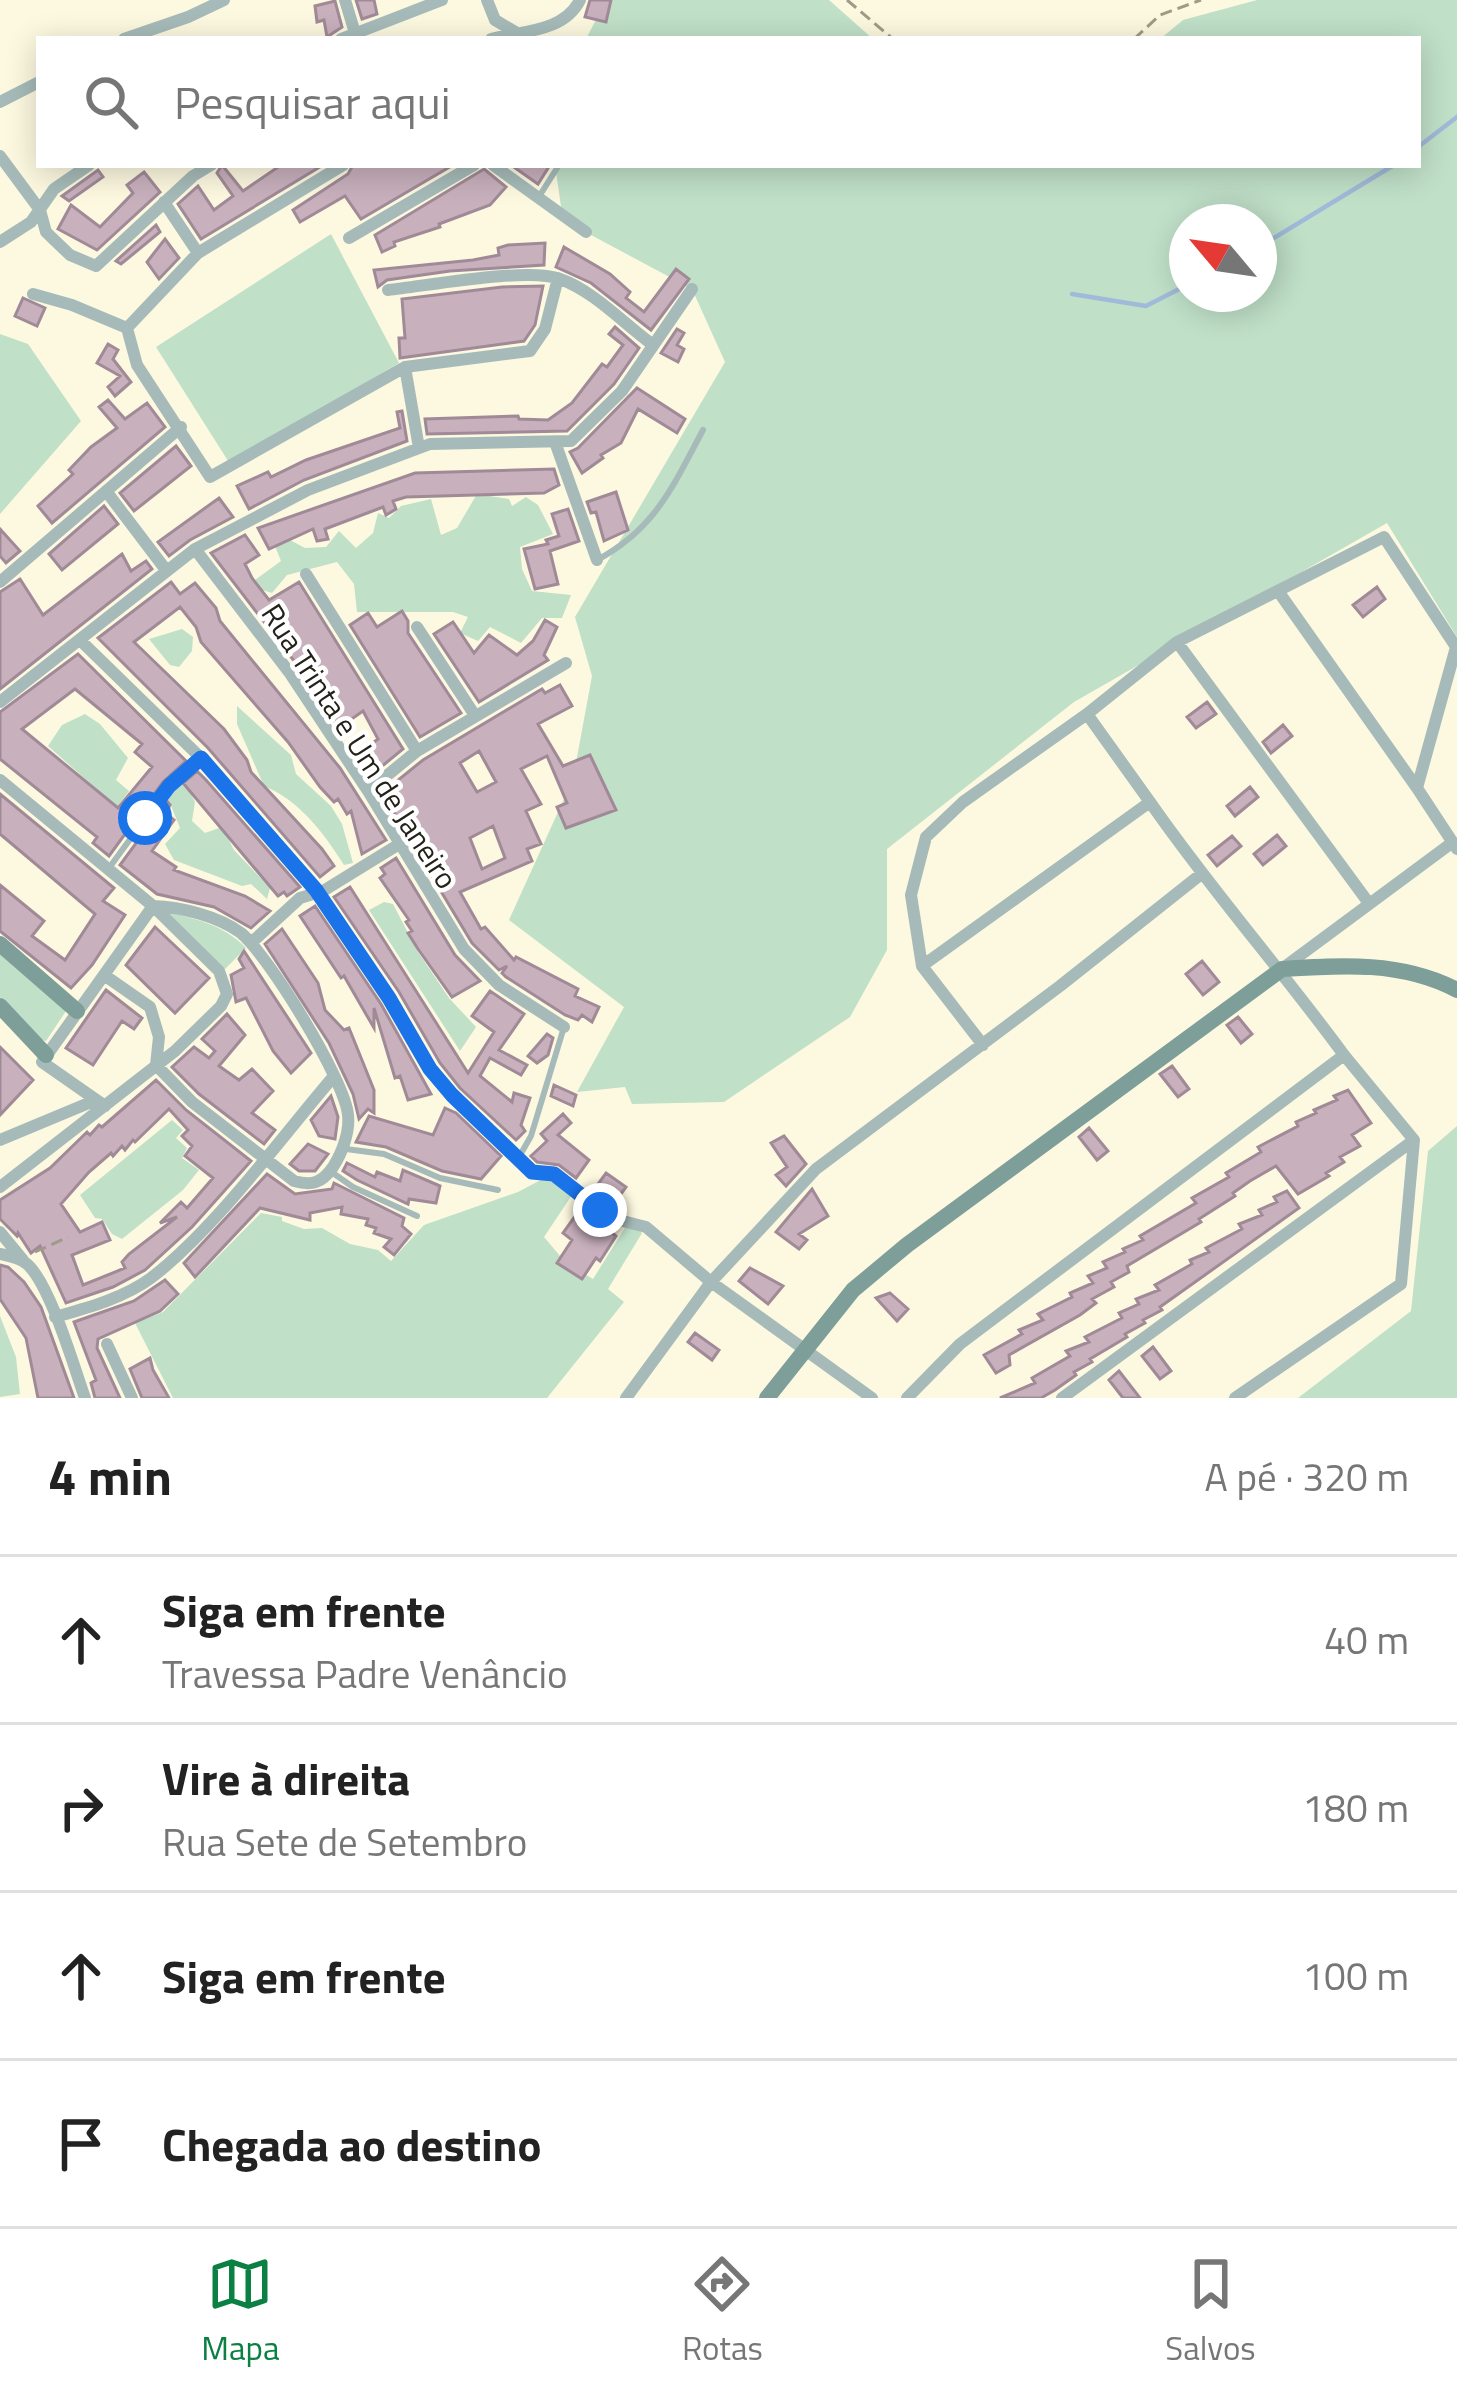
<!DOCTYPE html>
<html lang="pt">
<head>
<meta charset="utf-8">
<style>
	body { margin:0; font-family:"Titillium Web",sans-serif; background:#f2f2f2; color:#222 }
	.compass { position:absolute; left:1169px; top:204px; width:108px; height:108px; border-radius:50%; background:#fff; box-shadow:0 6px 30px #0003; rotate:299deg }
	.stop { position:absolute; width:36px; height:36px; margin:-27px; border:9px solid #1a73e8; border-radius:50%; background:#fff }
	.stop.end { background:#1a73e8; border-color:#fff; box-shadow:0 3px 12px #0008 }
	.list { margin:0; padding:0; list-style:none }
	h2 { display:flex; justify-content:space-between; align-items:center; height:156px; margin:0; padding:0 48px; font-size:51px }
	h2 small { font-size:39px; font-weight:400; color:#767676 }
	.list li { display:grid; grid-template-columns:78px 1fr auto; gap:36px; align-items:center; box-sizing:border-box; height:168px; padding:0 48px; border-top:3px solid #e0e0e0 }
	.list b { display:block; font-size:45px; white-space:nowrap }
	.list p { margin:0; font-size:39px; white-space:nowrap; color:#767676 }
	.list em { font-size:39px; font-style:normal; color:#767676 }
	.icon { flex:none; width:66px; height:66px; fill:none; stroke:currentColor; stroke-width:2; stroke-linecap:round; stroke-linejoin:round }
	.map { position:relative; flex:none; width:1457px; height:1398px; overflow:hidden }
	.search { position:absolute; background:#fff; box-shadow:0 6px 30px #0003; left:36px; right:36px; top:36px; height:132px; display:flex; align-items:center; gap:30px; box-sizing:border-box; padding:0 42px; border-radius:0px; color:#767676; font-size:45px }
	.sheet { height:828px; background:#fff }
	nav { display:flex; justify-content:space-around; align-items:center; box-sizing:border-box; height:168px; border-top:3px solid #e0e0e0; background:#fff; font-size:33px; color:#767676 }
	nav a { display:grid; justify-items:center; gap:6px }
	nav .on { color:#0b8043 }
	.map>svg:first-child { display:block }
	.green { fill:#c0e0c8; fill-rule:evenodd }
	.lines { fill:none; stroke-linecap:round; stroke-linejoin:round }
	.stream { stroke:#a0bad9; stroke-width:4.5 }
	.building { fill:#c8b0bd; stroke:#a18a97; stroke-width:3; fill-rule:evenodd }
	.path { stroke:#9e9b89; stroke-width:3; stroke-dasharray:12 6; stroke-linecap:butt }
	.lane { stroke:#a6bbb9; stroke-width:6 }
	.street { stroke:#a6bbb9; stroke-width:12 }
	.secondary { stroke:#7e9e9a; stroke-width:16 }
	.route { stroke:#1a73e8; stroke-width:15 }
	.labels { text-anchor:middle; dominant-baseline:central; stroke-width:9; stroke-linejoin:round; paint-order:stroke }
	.street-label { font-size:30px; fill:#232219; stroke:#fff }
</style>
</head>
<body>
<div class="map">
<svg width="1457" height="1398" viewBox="0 0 1457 1398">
	<rect width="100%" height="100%" fill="#fdf9e0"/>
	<!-- green -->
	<path class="green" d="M606 0H829L873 39H586Z
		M1257 0H1457V637L1387 523 1074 702 887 849V950L850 1017 724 1102 632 1104 625 1087 577 1092 624 1007 509 920 573 779 592 676 575 617 725 362 692 289 563 220 555 165H1418V39H1160L1183 20ZM1187 222H1259V294H1187Z
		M331 234 399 363 230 464 156 347Z
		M0 334 28 344 81 421 0 514Z
		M477 494 509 499 512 506 526 497 538 505 553 534 520 547 522 569 532 591 571 595 562 618H542L521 643 490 627 478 641 460 633 468 617 453 612H357L354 584 337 562 287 575 272 593 259 589 255 580 281 561 275 546 290 540 305 548 326 547 339 531 356 548 373 533 378 513 389 518 401 506 431 499 441 535 457 528Z
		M182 629 193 637 192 651 179 667 170 665 149 639Z
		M237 706 291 755 296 774 331 806 342 824 353 863 344 865C323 832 300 801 264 786L237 724Z
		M85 714 100 724 128 758 116 780 129 791 117 807 48 746 62 725Z
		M181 774 195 802 192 821 205 833 222 827 234 850 270 888 267 899 251 884 242 886 174 860 165 844 180 828 165 791Z
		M384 902 393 904 418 952 449 998 476 1027 460 1051 369 910Z
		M165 912C195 918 224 925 246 948L225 969Z
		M0 952 66 1011 46 1041 39 1039 0 997Z
		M172 1120 183 1130 176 1138 187 1148 182 1158 199 1170 183 1190 122 1239 112 1234 102 1219 95 1218 80 1195Z
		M1457 1126V1398H1298L1411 1311 1428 1151Z
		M552 1174 574 1192 544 1237 566 1263 593 1279 628 1223 642 1233 608 1289 624 1302 547 1398H173L135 1323 163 1312 261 1213 282 1217V1221L304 1229 322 1228 350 1244 378 1250 391 1261 424 1225 518 1192Z
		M0 1316 16 1357 20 1394 0 1397Z"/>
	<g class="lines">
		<!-- stream -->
		<path class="stream" d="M1418 147 1457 117
			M1259 247 1394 165
			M1072 294 1146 306 1187 285"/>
	</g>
	<!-- building -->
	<path class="building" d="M356 0H374L377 14 362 19Z
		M590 0H611L606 22 585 17Z
		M335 1 342 27 327 37 324 20 317 22 315 6Z
		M222 165 243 191 281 165H323L201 239 178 204 198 186 214 210 233 196 217 173Z
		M353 165H453L361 219 345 196 300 222 293 210 348 174Z
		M511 165H550L538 184Z
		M484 169 506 187 490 205 439 224 440 227 394 242 395 246 382 252 375 235Z
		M98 170 103 177 69 201 62 196Z
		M144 172 160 192 97 250 58 229 71 205 100 227 133 193 127 185Z
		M156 225 160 232 121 264 116 261Z
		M165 239 179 258 159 279 147 262Z
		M545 243 544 265 450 271 387 280 378 287 374 270 473 260 499 255 498 248 508 245Z
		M564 247 610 274 630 292 626 298 644 312 676 269 689 279 651 330 591 283 556 267Z
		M543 286 535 325 524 341 400 358 399 338H405L402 299 502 287Z
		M23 298 45 308 37 326 15 316Z
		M615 327 639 348 614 384 567 431 427 434 425 419 518 416 519 419 548 420 572 403 602 364 607 367 623 345 609 334Z
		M677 329 684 333 677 345 684 349 678 362 661 353Z
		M108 344 118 350 113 359 131 382 115 396 108 387 120 376 97 363Z
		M637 388 685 419 677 433 638 409 621 443 601 455 603 458 582 473 570 452 578 448Z
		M108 400 125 419 147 403 165 427 52 523 38 506 73 474 69 470 91 447 117 428 99 407Z
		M402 411 407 441 304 480 249 509 237 486 268 472 271 477 306 460 400 428 397 412Z
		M176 446 191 466 134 511 120 493Z
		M554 469 559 485 544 493 406 497 393 501 396 509 386 515 383 507 325 529 328 539 317 541 313 529 269 549 258 528 415 473Z
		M616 492 628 530 604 541 596 512 591 513 587 502Z
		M219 498 233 517 190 540 169 556 158 542Z
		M104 506 118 524 62 570 49 554Z
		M568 509 579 541 550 551 558 584 535 589 524 549 548 544 546 540 559 536 552 514Z
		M0 529 20 551 6 563 0 556Z
		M245 535 259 555 245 564 252 578 269 600 299 582 403 749 370 776 357 755 378 739 363 711 339 728 298 666 211 553Z
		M122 554 131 571 146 561 152 569 0 689V592L20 579 43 615Z
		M171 582 180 594 195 583 216 608 220 621 340 768 386 840 362 854 351 811 347 814 338 799 334 802 320 787 288 742 201 642 196 627 180 607 134 642 224 729 247 760 251 772 322 849 334 866 320 877 208 748 98 638Z
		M1377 587 1385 599 1363 617 1353 605Z
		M402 611 408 621V633L461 713 420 737 350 625 368 613 377 627Z
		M545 620 557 627 544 655 548 660 479 702 434 634 453 622 474 653 489 635 517 655 533 641Z
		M78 654 186 761 163 782 109 856 93 843 97 837 0 759V712ZM75 689 142 744 135 752 152 767 118 808 22 729Z
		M560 685 572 706 538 724 563 766 590 755 616 810 566 828 557 807 567 803 547 756 521 769 541 804 526 811 541 844 527 849 532 861 460 892 481 929 485 927 514 960 516 957 578 989 575 996 599 1007 592 1022 582 1015 578 1020 565 1015 506 977 502 973 507 966 499 970 472 943 382 793 423 760 542 689 545 693ZM479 751 496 782 477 792 460 763ZM493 826 505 858 482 869 470 838Z
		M1207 702 1216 714 1196 728 1187 717Z
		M1283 725 1292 736 1271 753 1263 742Z
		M197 771 206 780 300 887 287 896 284 892 278 896 183 783Z
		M1250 787 1258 797 1235 816 1227 806Z
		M0 794 114 888 103 901 125 915 92 965 71 988 0 931V885L44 921 32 936 65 960 95 914 0 834Z
		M167 801 170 805 166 813 174 820 152 851 176 867 174 870 245 896 270 911 251 928 214 907 157 894 120 865Z
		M1277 835 1286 846 1263 865 1254 854Z
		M1232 836 1241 846 1217 866 1208 855Z
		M396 858 455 955 480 981 452 997 418 949 408 933 412 931 406 922 409 920 380 878 385 874 381 868Z
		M350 887 468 1073 494 1032 472 1016 490 991 524 1014 499 1050 527 1065 521 1075 490 1058 480 1076 512 1102 514 1093 530 1098 521 1125 525 1131 516 1140 460 1088 440 1063 399 992 334 897Z
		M315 906 381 1004 431 1094 408 1100 400 1076 395 1078 374 1008V1028L344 976 341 978 300 916Z
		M155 927 209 978 175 1013 126 965Z
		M282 929 318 983 325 1010 344 1030 349 1028 374 1090V1113L368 1109 359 1119 353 1094 329 1043 265 944Z
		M244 951 311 1053 291 1073 273 1051 246 998 236 1002 231 975 244 968 239 959Z
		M1202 961 1219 982 1203 995 1186 974Z
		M106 990 142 1018 134 1029 122 1021 93 1065 66 1048Z
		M227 1014 245 1035 219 1066 239 1080 252 1069 273 1091 252 1113 275 1130 264 1144 199 1094 172 1067 194 1047 209 1058 215 1051 202 1039Z
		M1238 1017 1252 1034 1241 1043 1227 1025Z
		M547 1034 553 1038 548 1055 537 1063 528 1056Z
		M0 1047 33 1080 0 1115Z
		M1172 1066 1189 1089 1178 1097 1160 1074Z
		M156 1080 186 1110 251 1161 192 1227 145 1270 113 1287 66 1303 40 1246 31 1253 18 1233 17 1236 0 1219V1200L50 1168 87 1132 90 1135 99 1125 102 1127ZM169 1109 188 1130 182 1136 192 1146 185 1156 213 1178 187 1208 181 1202 160 1223 177 1217 129 1254 122 1262 125 1268 83 1285 72 1255 110 1240 102 1222 80 1232 61 1204 89 1172 111 1153 113 1156 122 1146 125 1150 133 1140 135 1142Z
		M554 1085 576 1095 573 1106 551 1096Z
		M1348 1090 1371 1123 1352 1135 1360 1146 1340 1157 1344 1162 1326 1173 1329 1176 1298 1194 1276 1166 1250 1181 1233 1193 1235 1196 1199 1219 1201 1222 1127 1266 1129 1272 1111 1282 1114 1287 1092 1299 1096 1303 1080 1315 1009 1355 1010 1365 996 1373 984 1355 1022 1334 1019 1330 1043 1320 1038 1314 1072 1297 1070 1293 1093 1283 1088 1276 1107 1268 1103 1262 1125 1252 1123 1249 1143 1240 1140 1236 1196 1203 1192 1198 1229 1177 1226 1173 1261 1152 1258 1147 1298 1126 1296 1122 1316 1113 1314 1110 1337 1100 1334 1096Z
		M331 1096 338 1117 335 1139 319 1136 311 1120Z
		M445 1108 456 1113 501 1156 481 1179 442 1171 386 1147 356 1142 369 1116 433 1135Z
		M563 1114 571 1123 558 1135 589 1160 576 1178 559 1165 537 1162 531 1156 547 1141 541 1134Z
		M1089 1128 1108 1151 1097 1160 1079 1137Z
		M784 1136 806 1164 786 1186 776 1175 787 1167 771 1143Z
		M308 1144 328 1154 315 1171H299L290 1164Z
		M347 1163 375 1177 377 1172 400 1181 403 1170 440 1186 436 1203 409 1199 408 1204 357 1180 343 1171Z
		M606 1173 626 1187 612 1206 593 1191Z
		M267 1174 295 1194 332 1189 334 1183 404 1218 402 1226 411 1234 394 1255 384 1247 391 1239 374 1233 376 1228 366 1225 368 1219 341 1214 342 1207 310 1213V1220L260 1208 195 1277 184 1263Z
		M812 1189 828 1216 799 1234 807 1240 799 1249 776 1232Z
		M1287 1191 1299 1208 1160 1307 1162 1310 1143 1320 1145 1323 1125 1334 1127 1337 1090 1359 1092 1362 1074 1372 1076 1375 1055 1390 1041 1398H1000L1035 1383 1032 1378 1070 1356 1066 1351 1089 1342 1085 1337 1122 1318 1119 1313 1139 1304 1136 1299 1159 1290 1155 1285 1192 1264 1190 1260 1209 1252 1206 1248 1242 1229 1239 1224 1262 1215 1259 1210 1277 1202 1274 1197Z
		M581 1208 616 1236 600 1261 596 1258 582 1279 557 1263 572 1240 563 1233Z
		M0 1265 8 1267 24 1282 41 1307 74 1398H38L26 1338 0 1299Z
		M750 1268 783 1286 768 1304 739 1281Z
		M165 1280 178 1294 160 1311 98 1339 97 1348 120 1398H95L91 1383 96 1380 74 1322 134 1301Z
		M890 1293 908 1309 897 1321 876 1298Z
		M695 1333 719 1350 712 1360 688 1342Z
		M1153 1347 1171 1371 1160 1379 1142 1356Z
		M150 1358 153 1370 169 1398H142L130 1369Z
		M1119 1371 1140 1398H1123L1109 1380Z"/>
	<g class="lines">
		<!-- path -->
		<path class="path" d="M847 0 893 39
			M1134 39 1160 15 1201 0
			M35 1252 68 1237"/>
		<!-- lane -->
		<path class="lane" d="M540 195 559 165
			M597 560C656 528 673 486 703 430
			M109 868 169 786 201 758
			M346 1149 384 1154 440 1178 498 1190
			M519 1157 531 1136 564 1027
			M330 1171 353 1187 417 1216"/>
		<!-- street -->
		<path class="street" d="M345 0 355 33
			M487 0 495 20 517 33
			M124 39 188 17 224 0
			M341 39 442 0
			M491 39C522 31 564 32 580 0
			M0 102 39 82
			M0 156 40 210 46 232 70 255 96 266 193 176 211 165
			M493 165 586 232
			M164 202 198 253
			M349 238 474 165
			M0 242 31 222 54 189 89 165
			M388 290C427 286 527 267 560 279 594 291 624 324 653 345
			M33 294 72 305 127 328
			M127 328 137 365 210 477 405 367 530 351 545 329 558 278
			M127 328 198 253 343 165
			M405 367 419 448
			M555 442 597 560
			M106 491 166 570
			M195 549 289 672 368 791 464 949 499 985 564 1027
			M306 574 417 751
			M0 582 181 427
			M1278 591 1417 788
			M417 627 474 714
			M81 641 201 758 317 890 390 998 431 1069 452 1095 532 1172 554 1174 611 1218 646 1227 711 1282 872 1398
			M1177 642 1368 902
			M0 702 195 549 308 490 430 444 571 441 622 391 692 289
			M1087 714 1150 802
			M0 780 153 906 42 1062 105 1106
			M368 791 417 751 566 663
			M251 943 300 898 323 891 401 843
			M922 966 1150 802C1211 890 1281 969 1344 1055
			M1283 968 1453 842
			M104 975 150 1007 159 1037 156 1065 192 1102 294 1181C312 1186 322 1183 333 1167 342 1153 350 1132 348 1115 345 1080 268 955 241 933 218 916 181 907 153 906
			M983 1045 922 966 911 895 926 837 963 802 1087 714 1177 642 1384 537 1456 647 1417 788 1457 849
			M0 1140 96 1100
			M0 1187 175 1051 221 1006 227 994 219 971 154 907
			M0 1232 23 1260
			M0 1254C10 1256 20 1258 27 1264 50 1284 74 1367 85 1398
			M55 1317C87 1308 124 1298 151 1278 215 1229 280 1139 334 1076
			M107 1344 132 1398
			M626 1398 711 1282 816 1169 1060 986 1200 875
			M907 1398 960 1344 1344 1055 1414 1140 1401 1284 1235 1398
			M1062 1398 1414 1140"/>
		<!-- secondary -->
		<path class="secondary" d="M0 944 77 1011
			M0 1006 46 1055
			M767 1398 853 1290 907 1245 1282 969C1342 965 1402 961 1457 990"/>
	</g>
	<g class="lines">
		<!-- route -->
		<path class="route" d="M145 818 169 786 201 758 316 890 389 998 430 1069 452 1095 532 1172 554 1174 600 1210"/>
	</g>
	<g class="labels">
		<!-- street labels -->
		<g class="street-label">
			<text transform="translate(360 746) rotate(57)">Rua Trinta e Um de Janeiro</text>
		</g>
	</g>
</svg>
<svg class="compass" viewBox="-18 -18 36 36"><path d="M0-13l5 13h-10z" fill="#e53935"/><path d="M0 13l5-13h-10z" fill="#767676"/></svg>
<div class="stop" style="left:145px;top:818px"></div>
<div class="stop end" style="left:600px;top:1210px"></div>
<div class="search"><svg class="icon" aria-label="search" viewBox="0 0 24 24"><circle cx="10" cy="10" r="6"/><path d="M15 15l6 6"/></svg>Pesquisar aqui</div>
</div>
<section class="sheet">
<h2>4 min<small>A pé · 320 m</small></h2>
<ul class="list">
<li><svg class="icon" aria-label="ahead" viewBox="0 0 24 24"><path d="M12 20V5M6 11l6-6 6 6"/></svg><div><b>Siga em frente</b><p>Travessa Padre Venâncio</p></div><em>40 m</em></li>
<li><svg class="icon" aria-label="right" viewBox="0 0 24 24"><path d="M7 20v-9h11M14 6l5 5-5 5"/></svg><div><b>Vire à direita</b><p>Rua Sete de Setembro</p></div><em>180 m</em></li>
<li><svg class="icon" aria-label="ahead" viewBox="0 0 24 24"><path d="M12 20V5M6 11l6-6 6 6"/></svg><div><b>Siga em frente</b></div><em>100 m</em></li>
<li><svg class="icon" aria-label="arrive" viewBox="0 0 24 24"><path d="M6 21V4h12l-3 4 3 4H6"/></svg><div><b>Chegada ao destino</b></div></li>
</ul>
</section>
<nav>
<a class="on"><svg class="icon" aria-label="map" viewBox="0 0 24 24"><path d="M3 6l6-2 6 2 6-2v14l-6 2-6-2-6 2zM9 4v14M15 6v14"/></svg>Mapa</a>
<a><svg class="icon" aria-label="directions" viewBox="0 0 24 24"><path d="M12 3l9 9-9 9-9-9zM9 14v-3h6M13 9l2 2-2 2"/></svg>Rotas</a>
<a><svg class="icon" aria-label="saved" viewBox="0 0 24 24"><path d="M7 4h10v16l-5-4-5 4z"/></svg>Salvos</a>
</nav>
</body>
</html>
